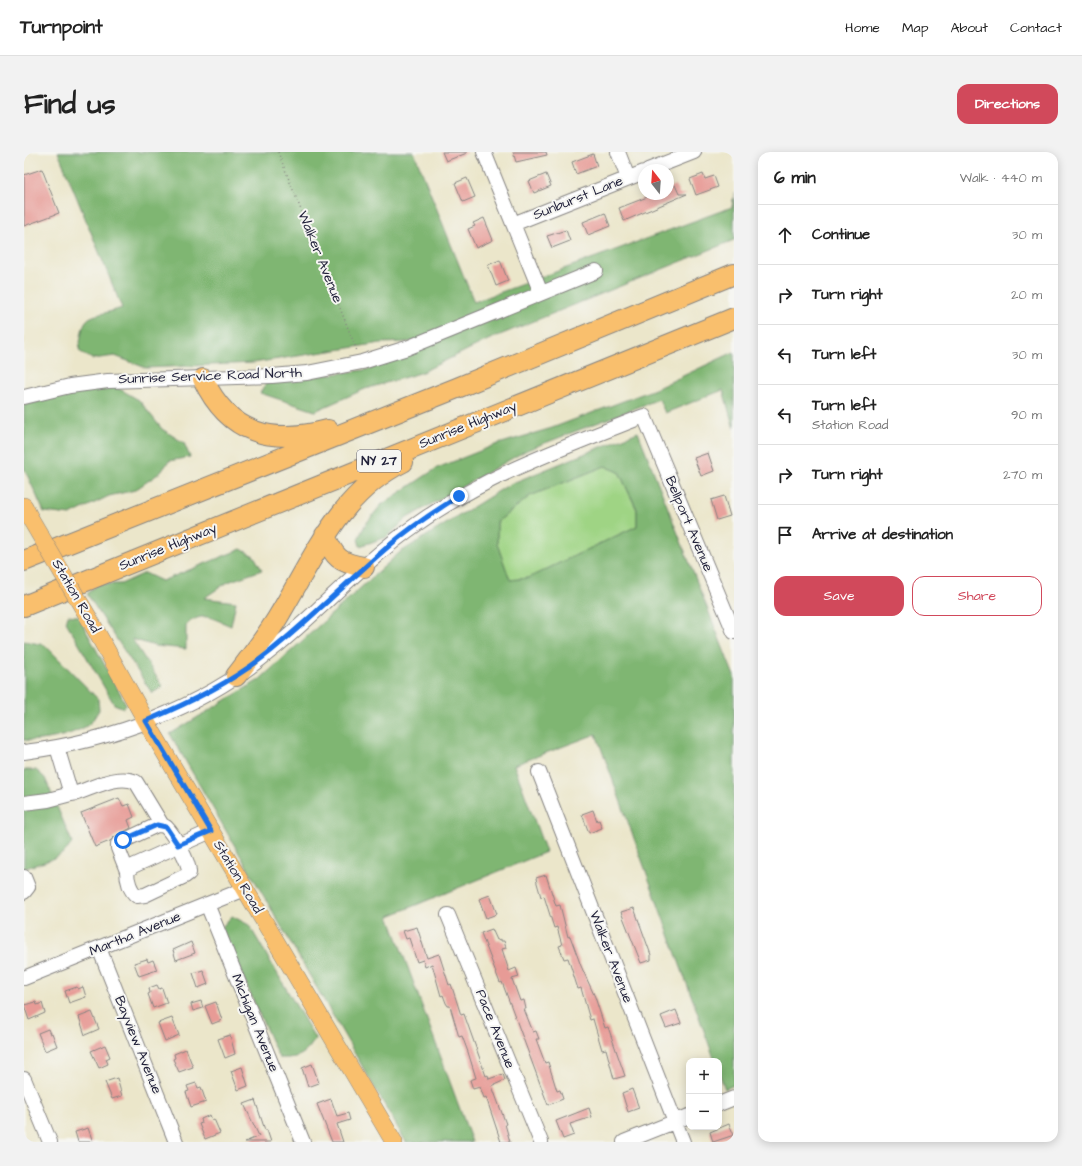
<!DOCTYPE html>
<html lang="en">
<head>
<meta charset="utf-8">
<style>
	body { margin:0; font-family:"Architects Daughter",sans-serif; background:#f2f2f2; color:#222 }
	.controls { position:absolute; right:12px; bottom:12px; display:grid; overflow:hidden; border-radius:8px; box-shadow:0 2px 10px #0003 }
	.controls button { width:36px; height:36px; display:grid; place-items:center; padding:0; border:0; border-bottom:1px solid #e0e0e0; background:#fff; color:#222; font:20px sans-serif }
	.compass { position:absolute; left:614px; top:12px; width:36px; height:36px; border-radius:50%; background:#fff; box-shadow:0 2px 10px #0003; rotate:343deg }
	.stop { position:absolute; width:12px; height:12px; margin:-9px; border:3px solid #1a73e8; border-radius:50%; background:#fff }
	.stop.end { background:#1a73e8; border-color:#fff; box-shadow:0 1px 4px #0008 }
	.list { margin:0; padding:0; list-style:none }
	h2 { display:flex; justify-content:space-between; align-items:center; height:52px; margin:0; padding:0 16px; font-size:17px }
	h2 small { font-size:13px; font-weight:400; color:#767676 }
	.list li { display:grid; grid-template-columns:26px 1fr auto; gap:12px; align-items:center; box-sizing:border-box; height:60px; padding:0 16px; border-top:1px solid #e0e0e0 }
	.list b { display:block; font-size:15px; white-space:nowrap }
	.list p { margin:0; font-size:13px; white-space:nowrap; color:#767676 }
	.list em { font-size:13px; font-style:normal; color:#767676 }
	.actions { display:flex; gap:8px; padding:12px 16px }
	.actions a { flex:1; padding:9px 0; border:1px solid #d1495b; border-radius:12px; text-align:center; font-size:14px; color:#d1495b }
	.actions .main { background:#d1495b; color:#fff }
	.icon { flex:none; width:22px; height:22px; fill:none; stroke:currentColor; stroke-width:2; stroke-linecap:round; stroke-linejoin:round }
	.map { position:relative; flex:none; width:710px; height:990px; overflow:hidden; border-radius:12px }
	header { display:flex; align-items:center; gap:24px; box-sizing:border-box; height:56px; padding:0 20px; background:#fff; border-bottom:1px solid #e0e0e0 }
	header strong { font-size:19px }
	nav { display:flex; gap:22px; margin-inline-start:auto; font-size:14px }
	.intro { display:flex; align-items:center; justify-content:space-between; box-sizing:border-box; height:96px; padding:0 24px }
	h1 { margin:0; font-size:28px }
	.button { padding:10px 18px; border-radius:12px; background:#d1495b; color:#fff; font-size:14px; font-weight:700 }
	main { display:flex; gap:24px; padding:0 24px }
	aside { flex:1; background:#fff; border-radius:12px; box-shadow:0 2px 10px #0003 }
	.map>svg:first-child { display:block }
	.green { fill:#9fd484; stroke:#607b60 }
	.forest { fill:#7fb672; stroke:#506c56; fill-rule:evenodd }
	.building { fill:#e79b96 }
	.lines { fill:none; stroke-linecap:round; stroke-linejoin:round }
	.minor-casing { stroke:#868482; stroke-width:16 }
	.major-casing { stroke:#868482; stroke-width:18 }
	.highway-casing { stroke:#868482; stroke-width:22 }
	.path { stroke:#868482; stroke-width:1.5; stroke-dasharray:1 3; stroke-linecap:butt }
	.minor { stroke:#fff; stroke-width:14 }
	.major { stroke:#f9bf6d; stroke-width:17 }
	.highway { stroke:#f9bf6d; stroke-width:20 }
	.major-bridge-casing { stroke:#868482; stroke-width:18; stroke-linecap:butt }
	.major-bridge { stroke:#f9bf6d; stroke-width:17 }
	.route { stroke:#1a73e8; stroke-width:5 }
	.labels { text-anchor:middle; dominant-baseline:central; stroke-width:4; stroke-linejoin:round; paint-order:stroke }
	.shield { fill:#f6f6f2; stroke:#626272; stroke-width:1 }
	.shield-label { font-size:13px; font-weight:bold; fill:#22223b }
	.street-label { font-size:14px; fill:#22223b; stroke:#f6f6f2 }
</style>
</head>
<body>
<header>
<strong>Turnpoint</strong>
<nav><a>Home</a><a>Map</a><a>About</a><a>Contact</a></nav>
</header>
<div class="intro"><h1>Find us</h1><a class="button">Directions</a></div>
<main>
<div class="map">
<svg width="710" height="990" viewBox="0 0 710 990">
	<rect width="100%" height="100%" fill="#f6f6f2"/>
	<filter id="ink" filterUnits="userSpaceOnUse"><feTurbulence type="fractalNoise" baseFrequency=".025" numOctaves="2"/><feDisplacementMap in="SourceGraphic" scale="8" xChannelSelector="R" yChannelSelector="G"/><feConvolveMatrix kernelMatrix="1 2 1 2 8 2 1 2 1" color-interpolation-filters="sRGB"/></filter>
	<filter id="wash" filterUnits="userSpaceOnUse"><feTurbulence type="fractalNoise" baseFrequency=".012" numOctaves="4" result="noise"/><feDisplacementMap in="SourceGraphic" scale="16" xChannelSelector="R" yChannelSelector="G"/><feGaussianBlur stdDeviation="0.9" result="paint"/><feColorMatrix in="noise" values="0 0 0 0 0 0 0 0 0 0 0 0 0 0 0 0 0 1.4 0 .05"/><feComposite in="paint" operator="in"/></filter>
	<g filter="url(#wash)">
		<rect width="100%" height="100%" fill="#ebe6ca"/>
		<!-- green -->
		<path class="green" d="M581 314 595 320 613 358V374L504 426 486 428 473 392V370L506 344Z"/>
		<!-- forest -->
		<path class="forest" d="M34 0H390L450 150 708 55 710 40V88L466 187 396 221 341 237 291 259 236 241 242 231 347 217 411 189 357 191 229 211 122 216 91 204 68 207 55 199C60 157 62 168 98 156Z
			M710 200V277L699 238 641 261 635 247 503 298 383 366 363 385 336 394 334 387 341 373 357 353 413 316 471 293 528 276 631 237Z
			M92 235 115 248 138 277 160 291 166 305 145 309 137 320 111 338 85 344 46 363 20 360 0 316V253L63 238Z
			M614 280 710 524V933L701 937 695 921V909H691L572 582 490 613 522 700 365 764 448 990H382L146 582 235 528 375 401 486 332ZM581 314 595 320 613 357V374L504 426 486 428 473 392V370L506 344Z
			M217 397 230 404 238 418 204 430 180 446 212 450 207 474C187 466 181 459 162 472V497L131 494 108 487 139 535 128 541 63 442 74 432H97L121 421 138 429Z
			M44 463 54 464 102 552 100 556 90 552 42 470Z
			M0 489 21 493 74 547 75 558C71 564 68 571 61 575 44 584 19 590 0 588Z
			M0 618H12L21 626 48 690C40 708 16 710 0 717Z
			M208 764 225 773 291 886C283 903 273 907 255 906L197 776Z"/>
		<g id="blocks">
			<!-- building -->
			<path class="building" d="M418 0H443V1L422 9Z
				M489 0H522L523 3 492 10Z
				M569 2 573 14 552 22 548 10Z
				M18 17 35 61 0 74V23Z
				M522 22 527 34 510 41 505 29Z
				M679 22 681 27 690 24 694 35 672 43 666 27Z
				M443 26 451 45 439 50 431 31Z
				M651 33 655 42H663L600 69 595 56 631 42H644V36Z
				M581 61 586 74 564 83 559 70Z
				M460 66 469 88 452 96 444 77 451 74 449 71Z
				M542 78 546 89 528 96 523 84Z
				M476 108 484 129 472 134 464 113Z
				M684 301 690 319 677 324 670 306Z
				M700 344 706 364 693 368 687 348Z
				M95 646 99 654 105 652 110 665 104 668 107 676 90 685 86 689 71 695 57 661Z
				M569 658 573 669 575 668 578 676 565 681 558 662Z
				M522 723 532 754 536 753 544 785 546 784 557 814 571 845 581 876 584 875 601 924 590 927 582 897 578 898 569 867 566 868 557 836 554 837 544 806 540 807 535 794 538 793 533 775 530 776 520 744 517 745 513 731 512 726Z
				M466 743 473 762 462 766 455 747Z
				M610 756 627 803V808L617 811 597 760Z
				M393 775 403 806 415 802 425 833 427 832 437 863 440 862 462 924 464 923 465 927 479 922 481 928 468 934 482 972H481L486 990H477L462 945 460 946 456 935 449 937 446 928 452 926 444 900 438 884 435 885 426 854H424L422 851 419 843 417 844 408 812 401 815 399 808 393 810 385 786 382 787 379 779Z
				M468 777 473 788 477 787V789H480L482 796 478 797 485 819 492 816 495 825 488 827 496 849 500 848 502 857H500L509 880 512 879 515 887H512L521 911 524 910 533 939 536 938 539 947 524 953 478 830 476 831 457 781Z
				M167 790 171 801 152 808 149 798Z
				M123 807 124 810 129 808 133 818 115 824 110 811Z
				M179 818 184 832 174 836 169 821Z
				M133 833 135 837 138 836 143 851 129 856 124 842 126 841 125 836Z
				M53 835 54 837 59 835 62 845 45 851 41 839Z
				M177 849 179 856 169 859 167 852Z
				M12 850 13 853 18 851 21 861 5 868 0 853Z
				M192 850 198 868 188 872 181 854Z
				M652 858 657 871 642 876 637 864Z
				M68 860 75 877 61 883 55 865Z
				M148 866 155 883 141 889 134 871Z
				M24 877 26 882 28 881 33 894 21 899 14 881Z
				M206 883 211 902 201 906 194 887Z
				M81 893 86 905 82 907 84 912 75 916 67 899Z
				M162 897 169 915 155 920 149 907 151 906 150 902Z
				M288 912 295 931 284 935 278 916Z
				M218 915 224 934 214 938 207 919Z
				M93 926 98 944 88 947 81 930Z
				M172 931 174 936 177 935 182 950 167 955 162 940 165 939 163 934Z
				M608 937 615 956 604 960 598 941Z
				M307 947 313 964 324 961 326 968 313 972 319 990H308L293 952Z
				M231 948 241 978H243L247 990H221L235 984 220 952Z
				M565 956 568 965 546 972 550 983 539 987 532 969Z
				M186 963 188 968 190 967 196 981 181 987 175 972 178 971 177 967Z
				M705 972 710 983 689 990 686 980Z
				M64 976 69 990H54L51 980Z"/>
		</g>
	</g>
	<g filter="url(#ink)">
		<use href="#blocks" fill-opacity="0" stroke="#868482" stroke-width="1"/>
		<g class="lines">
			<!-- minor casing -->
			<g class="minor-casing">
				<path id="minor" d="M460 0 517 141
					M594 0 604 26
					M624 18 670 0
					M489 72 620 20
					M0 245 46 234 84 229 248 224 283 221 338 210 383 196 572 119
					M33 595 47 642 53 641C71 635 94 622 112 630L138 673
					M0 600C89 589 180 555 249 497 298 457 341 408 393 372 462 323 541 295 620 264L710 480
					M515 620 659 990
					M0 651 24 648 47 642
					M103 719 94 696V692L99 689 133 673C136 673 139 673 142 675 150 683 166 711 165 721L161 724 121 743 113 744C106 739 103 728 103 719L109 714 187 679
					M0 725 4 735 0 740
					M183 752 279 990
					M424 763 517 990
					M75 796 152 990
					M0 826 221 737
					M0 927 26 990
					M695 952 710 946
					M600 990 665 964"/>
			</g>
			<!-- major casing -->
			<g class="major-casing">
				<path id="major" d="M0 354 6 366
					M66 468 122 569 370 990"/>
			</g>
			<!-- highway casing -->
			<g class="highway-casing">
				<path id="highway" d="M179 227C205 282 247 293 304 278
					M301 383C310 406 316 411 340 415
					M0 409 433 236 710 122
					M0 454 710 166
					M212 524C228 503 244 483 257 460 291 403 316 341 379 310"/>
			</g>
			<!-- path -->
			<path class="path" d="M254 0 333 199"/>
			<!-- minor -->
			<use href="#minor" class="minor"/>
			<!-- major -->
			<use href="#major" class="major"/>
			<!-- highway -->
			<use href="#highway" class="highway"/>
			<!-- major-bridge casing -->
			<g class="major-bridge-casing">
				<path id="major-bridge" d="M6 366 66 468"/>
			</g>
			<!-- major-bridge -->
			<use href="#major-bridge" class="major-bridge"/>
		</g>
	</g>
	<g class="lines" filter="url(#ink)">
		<!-- route -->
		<path class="route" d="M99 688 133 673 142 675 154 693 187 679 122 569C167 550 210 529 248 498 289 465 326 427 366 393 387 375 411 359 435 344"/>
	</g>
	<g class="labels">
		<!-- shield labels -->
		<rect class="shield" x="333" y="298" width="44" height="22" rx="3"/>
		<g class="shield-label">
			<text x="355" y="309">NY 27</text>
		</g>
		<!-- street labels -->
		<g class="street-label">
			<text transform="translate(554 46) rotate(-22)">Sunburst Lane</text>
			<text transform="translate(296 105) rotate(68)">Walker Avenue</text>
			<text transform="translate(186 224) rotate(-2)">Sunrise Service Road North</text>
			<text transform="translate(444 273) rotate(-22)">Sunrise Highway</text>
			<text transform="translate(665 372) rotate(67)">Bellport Avenue</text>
			<text transform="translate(144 395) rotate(-22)">Sunrise Highway</text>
			<text transform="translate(52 444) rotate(60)">Station Road</text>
			<text transform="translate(214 725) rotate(59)">Station Road</text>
			<text transform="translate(111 782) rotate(-22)">Martha Avenue</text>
			<text transform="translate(587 805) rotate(69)">Walker Avenue</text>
			<text transform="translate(231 871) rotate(68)">Michigan Avenue</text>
			<text transform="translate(471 877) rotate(68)">Pace Avenue</text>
			<text transform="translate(114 893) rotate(68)">Bayview Avenue</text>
		</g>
	</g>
</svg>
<div class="controls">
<button>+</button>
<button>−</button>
</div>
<svg class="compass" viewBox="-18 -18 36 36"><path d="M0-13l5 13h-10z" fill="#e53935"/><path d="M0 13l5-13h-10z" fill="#767676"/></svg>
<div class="stop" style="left:99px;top:688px"></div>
<div class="stop end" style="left:435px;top:344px"></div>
</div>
<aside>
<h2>6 min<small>Walk · 440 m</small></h2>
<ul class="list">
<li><svg class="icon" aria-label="ahead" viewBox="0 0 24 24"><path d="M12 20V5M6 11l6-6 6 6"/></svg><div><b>Continue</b></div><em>30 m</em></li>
<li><svg class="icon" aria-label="right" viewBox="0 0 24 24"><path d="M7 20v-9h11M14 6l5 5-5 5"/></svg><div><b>Turn right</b></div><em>20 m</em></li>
<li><svg class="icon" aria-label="left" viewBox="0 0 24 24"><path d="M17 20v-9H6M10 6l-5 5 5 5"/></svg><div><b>Turn left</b></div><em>30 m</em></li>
<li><svg class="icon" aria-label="left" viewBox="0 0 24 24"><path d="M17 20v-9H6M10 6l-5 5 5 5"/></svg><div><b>Turn left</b><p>Station Road</p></div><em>90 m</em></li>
<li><svg class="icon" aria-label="right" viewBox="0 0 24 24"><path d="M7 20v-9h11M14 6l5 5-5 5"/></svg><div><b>Turn right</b></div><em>270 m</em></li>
<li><svg class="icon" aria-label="arrive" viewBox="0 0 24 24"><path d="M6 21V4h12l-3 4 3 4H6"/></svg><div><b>Arrive at destination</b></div></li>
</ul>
<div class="actions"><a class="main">Save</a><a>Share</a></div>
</aside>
</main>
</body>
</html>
